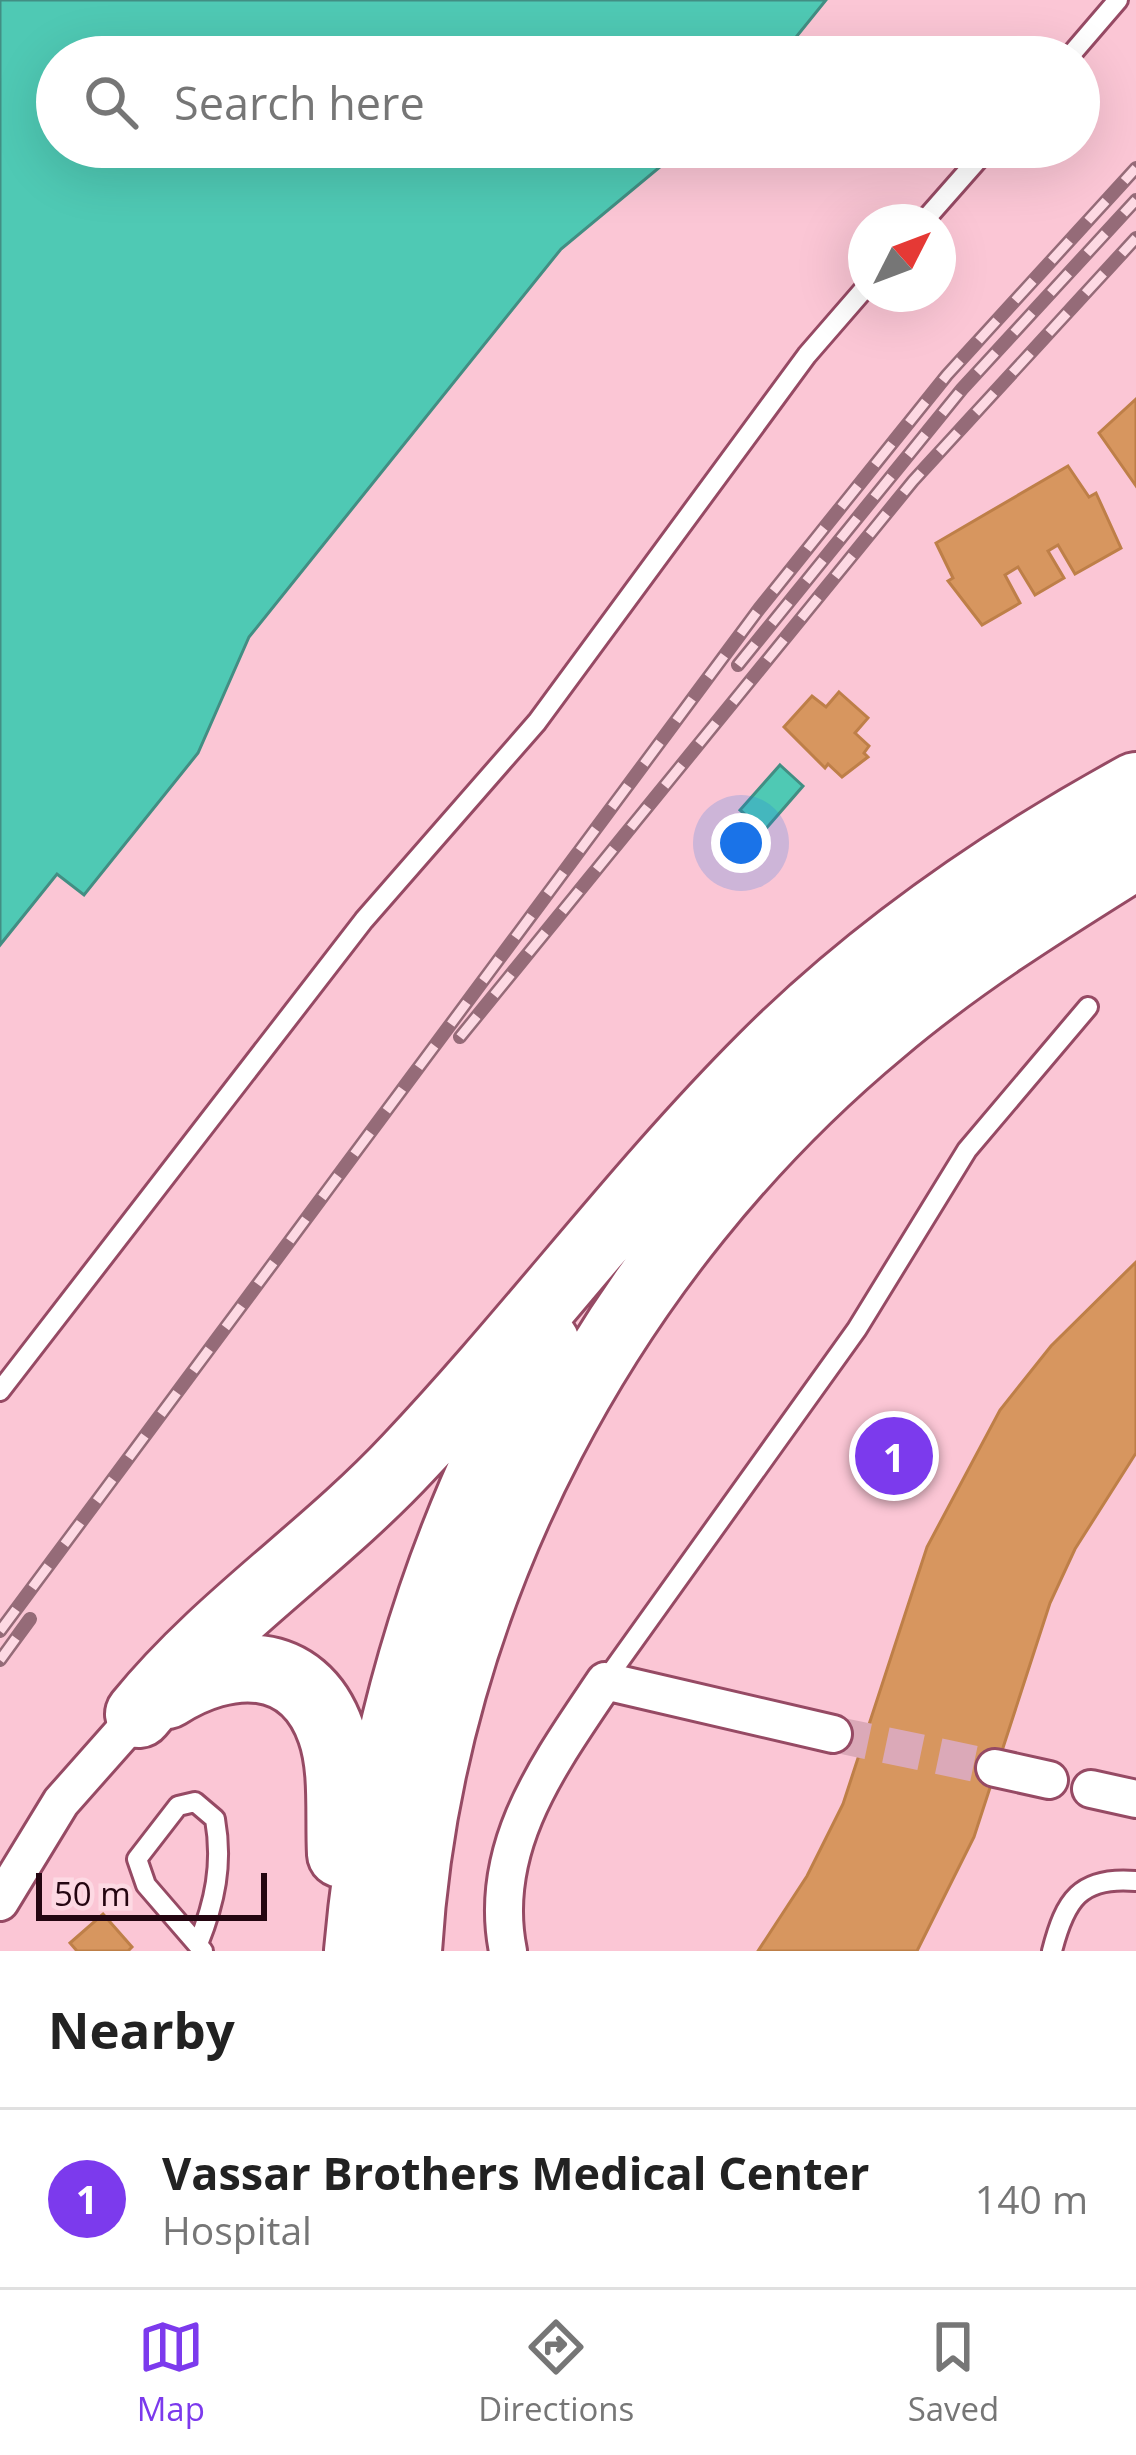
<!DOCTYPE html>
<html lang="en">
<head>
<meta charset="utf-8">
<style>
	body { margin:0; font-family:"Open Sans",sans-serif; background:#f6f6f6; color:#222 }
	.compass { position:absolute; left:848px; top:204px; width:108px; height:108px; border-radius:50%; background:#fff; box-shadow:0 12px 48px #0002; rotate:48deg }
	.scale { position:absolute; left:36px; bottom:30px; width:231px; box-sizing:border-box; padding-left:12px; border:6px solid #240611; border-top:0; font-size:33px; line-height:42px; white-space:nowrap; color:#240611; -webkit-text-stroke:9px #fdd9e3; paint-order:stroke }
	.you { position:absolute; left:741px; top:843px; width:42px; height:42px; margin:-30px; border:9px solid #fff; border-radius:50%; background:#1a73e8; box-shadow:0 0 0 18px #1a73e833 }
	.badge { display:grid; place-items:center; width:78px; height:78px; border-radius:50%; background:#7c3aed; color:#fff; font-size:39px; font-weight:700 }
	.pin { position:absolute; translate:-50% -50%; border:6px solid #fff; box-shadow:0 3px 12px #0006 }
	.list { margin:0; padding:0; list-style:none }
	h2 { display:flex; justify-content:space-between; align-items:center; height:156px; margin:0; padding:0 48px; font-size:51px }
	h2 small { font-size:39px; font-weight:400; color:#767676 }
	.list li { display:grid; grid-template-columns:78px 1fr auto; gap:36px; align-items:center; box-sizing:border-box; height:180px; padding:0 48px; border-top:3px solid #e0e0e0 }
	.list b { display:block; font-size:45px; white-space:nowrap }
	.list p { margin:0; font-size:39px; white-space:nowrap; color:#767676 }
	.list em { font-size:39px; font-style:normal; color:#767676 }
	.icon { flex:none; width:66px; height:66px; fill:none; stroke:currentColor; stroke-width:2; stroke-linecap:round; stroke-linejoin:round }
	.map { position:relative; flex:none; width:1136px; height:1951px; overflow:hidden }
	.search { position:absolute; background:#fff; box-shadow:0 12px 48px #0002; left:36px; right:36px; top:36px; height:132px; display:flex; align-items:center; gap:30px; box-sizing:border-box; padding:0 42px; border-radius:66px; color:#767676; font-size:45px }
	.sheet { height:336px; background:#fff }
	nav { display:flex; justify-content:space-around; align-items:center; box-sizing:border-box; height:168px; border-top:3px solid #e0e0e0; background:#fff; font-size:33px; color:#767676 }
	nav a { display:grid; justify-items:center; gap:6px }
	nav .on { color:#7c3aed }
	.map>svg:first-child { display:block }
	.water { fill:#4fc9b4; stroke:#428e83; stroke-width:3 }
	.building { fill:#d7965f; stroke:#be7f48; stroke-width:3 }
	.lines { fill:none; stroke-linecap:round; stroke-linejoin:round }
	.street-tunnel { stroke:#dba9b8; stroke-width:36; stroke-dasharray:36 18; stroke-linecap:butt }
	.lane-casing { stroke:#964a64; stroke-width:24 }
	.street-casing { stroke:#964a64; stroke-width:42 }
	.highway-casing { stroke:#964a64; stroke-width:72 }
	.lane { stroke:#fff; stroke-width:18 }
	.street { stroke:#fff; stroke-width:36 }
	.highway { stroke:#fff; stroke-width:66 }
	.rail-casing { stroke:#956b78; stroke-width:14 }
	.rail { stroke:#fdd9e3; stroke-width:9; stroke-dasharray:27; stroke-linecap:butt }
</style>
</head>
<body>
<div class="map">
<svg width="1136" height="1951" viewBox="0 0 1136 1951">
	<rect width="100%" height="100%" fill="#fbc6d5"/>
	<!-- water -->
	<path class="water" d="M0 0H826L780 57H57V147H684L561 249 249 637 198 753 84 895 57 874 0 945Z
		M780 765 803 786 764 831 740 810Z"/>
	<!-- building -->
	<path class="building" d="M1136 399V486L1099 433Z
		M1068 466 1089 497 1096 493 1121 548 1075 574 1058 545 1048 551 1064 578 1035 595 1018 567 1005 575 1020 603 982 625 948 581 953 578 936 543Z
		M839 692 868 718 855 733 869 746 864 753 868 757 842 777 828 764 825 768 784 727 812 696 826 707Z
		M1136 1262V1453L1075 1549 1050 1603 974 1837 917 1951H758L807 1876 843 1804 927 1547 1000 1410 1051 1346Z
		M103 1914 132 1947 128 1951H77L70 1943Z"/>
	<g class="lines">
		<!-- street-tunnel -->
		<path class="street-tunnel" d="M833 1734 995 1768"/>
		<!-- lane casing -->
		<g class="lane-casing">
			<path id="lane" d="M1069 57 1118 0
				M923 222 989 147
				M0 1391 364 920 537 722 807 355 866 287
				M605 1681 857 1329 967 1150 1088 1007
				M198 1944C215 1902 223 1864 215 1819L195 1802 178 1806 137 1859 146 1885 203 1951
				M1052 1951C1065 1900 1080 1876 1136 1881"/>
		</g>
		<!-- street casing -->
		<g class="street-casing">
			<path id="street" d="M995 1768 1049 1780
				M1091 1789 1136 1799
				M0 1902 61 1802 139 1714
				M508 1951C487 1847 550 1763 605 1681L833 1734"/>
		</g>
		<!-- highway casing -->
		<g class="highway-casing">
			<path id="highway" d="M167 1695C226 1657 303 1652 331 1732 344 1768 339 1816 341 1854
				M139 1714C217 1618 323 1549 408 1458 530 1329 637 1184 763 1058 873 948 1001 860 1136 786
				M358 1951C377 1736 439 1531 546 1343
				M408 1951C429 1597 611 1256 882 1031 961 964 1048 910 1136 855"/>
		</g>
		<!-- lane -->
		<use href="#lane" class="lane"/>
		<!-- street -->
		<use href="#street" class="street"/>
		<!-- highway -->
		<use href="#highway" class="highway"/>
		<!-- rail casing -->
		<g class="rail-casing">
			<path id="rail" d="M738 665 962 389 1136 200
				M460 1037 913 481 1136 238
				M0 1631 759 609 947 375 1136 168
				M0 1660 30 1619"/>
		</g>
		<!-- rail -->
		<use href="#rail" class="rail"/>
	</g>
</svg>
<svg class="compass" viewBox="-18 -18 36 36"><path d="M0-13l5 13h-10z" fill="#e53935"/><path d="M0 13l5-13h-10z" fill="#767676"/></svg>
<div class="scale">50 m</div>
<div class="you"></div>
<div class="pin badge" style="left:894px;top:1456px">1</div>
<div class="search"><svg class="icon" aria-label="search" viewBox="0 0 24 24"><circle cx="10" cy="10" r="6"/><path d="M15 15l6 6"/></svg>Search here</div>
</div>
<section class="sheet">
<h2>Nearby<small></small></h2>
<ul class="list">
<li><span class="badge">1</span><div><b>Vassar Brothers Medical Center</b><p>Hospital</p></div><em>140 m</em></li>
</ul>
</section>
<nav>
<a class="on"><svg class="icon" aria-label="map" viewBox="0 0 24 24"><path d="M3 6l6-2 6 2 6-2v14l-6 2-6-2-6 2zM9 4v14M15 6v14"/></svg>Map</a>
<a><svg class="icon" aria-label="directions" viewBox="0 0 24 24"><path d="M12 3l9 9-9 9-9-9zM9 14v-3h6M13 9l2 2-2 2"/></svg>Directions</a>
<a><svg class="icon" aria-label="saved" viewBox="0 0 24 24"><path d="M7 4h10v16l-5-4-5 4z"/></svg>Saved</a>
</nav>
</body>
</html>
